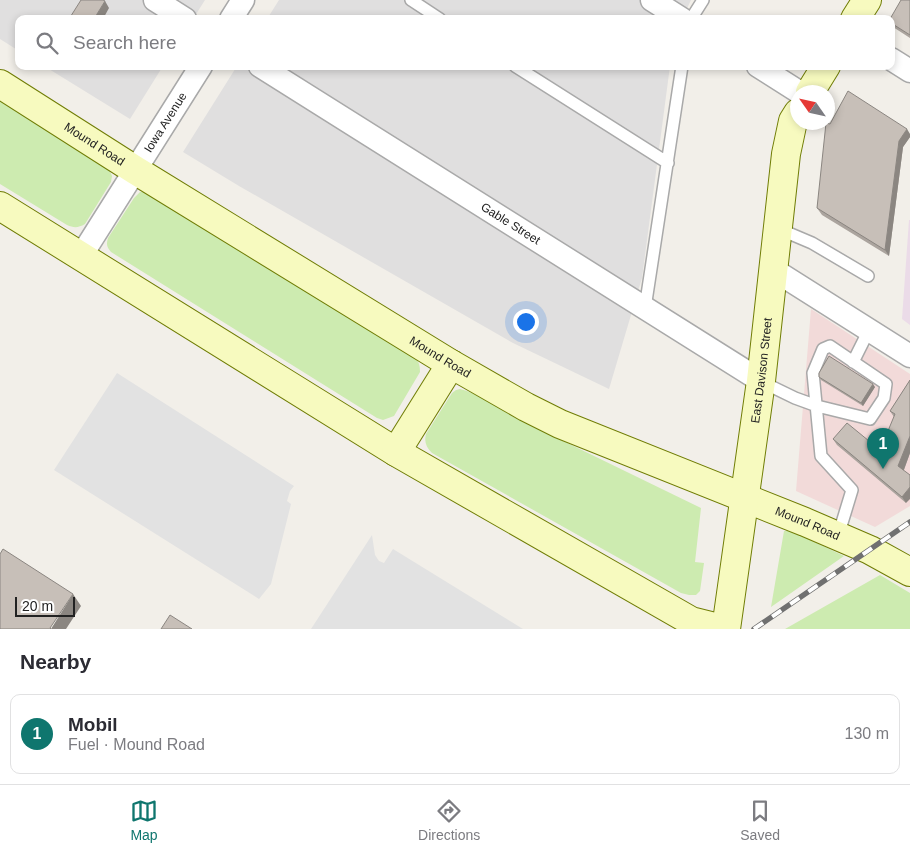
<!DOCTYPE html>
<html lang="en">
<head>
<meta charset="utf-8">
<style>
	body { margin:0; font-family:Helvetica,sans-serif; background:#f7f7f7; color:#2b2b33 }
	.compass { position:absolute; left:790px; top:85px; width:45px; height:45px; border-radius:50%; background:#fff; box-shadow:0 2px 8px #0003; rotate:304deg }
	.scale { position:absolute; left:15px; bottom:12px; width:60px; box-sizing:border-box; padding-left:5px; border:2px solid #222; border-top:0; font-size:14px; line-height:18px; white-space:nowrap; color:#222; -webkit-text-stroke:4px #fff; paint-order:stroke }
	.you { position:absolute; left:525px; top:321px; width:18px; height:18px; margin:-12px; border:4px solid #fff; border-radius:50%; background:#1a73e8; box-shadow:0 0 0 8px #1a73e833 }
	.badge { display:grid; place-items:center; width:32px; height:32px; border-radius:50%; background:#0f766e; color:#fff; font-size:16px; font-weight:700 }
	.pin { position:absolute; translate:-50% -41px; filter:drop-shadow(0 1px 2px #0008) }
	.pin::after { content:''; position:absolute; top:26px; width:18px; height:15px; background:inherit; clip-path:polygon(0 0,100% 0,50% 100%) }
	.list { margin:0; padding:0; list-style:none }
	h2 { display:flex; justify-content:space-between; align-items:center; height:65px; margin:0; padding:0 20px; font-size:21px }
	h2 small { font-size:16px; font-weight:400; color:#7c7c81 }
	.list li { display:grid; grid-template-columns:32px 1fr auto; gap:15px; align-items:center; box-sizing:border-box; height:80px; margin:0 10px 10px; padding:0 10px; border:1px solid #e1e1e2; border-radius:10px }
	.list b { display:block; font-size:19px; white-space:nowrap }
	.list p { margin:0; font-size:16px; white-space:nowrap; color:#7c7c81 }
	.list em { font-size:16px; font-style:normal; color:#7c7c81 }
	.icon { flex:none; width:28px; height:28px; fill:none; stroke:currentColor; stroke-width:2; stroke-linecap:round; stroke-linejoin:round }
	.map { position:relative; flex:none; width:910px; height:629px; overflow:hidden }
	.search { position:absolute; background:#fff; box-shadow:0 2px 8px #0003; left:15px; right:15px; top:15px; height:55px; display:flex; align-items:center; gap:12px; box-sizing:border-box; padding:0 18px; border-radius:10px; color:#7c7c81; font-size:19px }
	.sheet { height:155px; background:#fff }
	nav { display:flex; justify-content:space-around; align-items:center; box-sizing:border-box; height:70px; border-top:1px solid #e1e1e2; background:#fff; font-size:14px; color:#7c7c81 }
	nav a { display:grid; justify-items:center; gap:2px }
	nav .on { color:#0f766e }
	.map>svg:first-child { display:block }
	.residential { fill:#e0dfdf }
	.commercial { fill:#f2dad9 }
	.industrial { fill:#ebdbe8 }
	.grass { fill:#cdebb0 }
	.parking { fill:#e2e2e2 }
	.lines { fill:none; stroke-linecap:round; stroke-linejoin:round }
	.service-casing { stroke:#a9a9a9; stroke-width:14 }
	.minor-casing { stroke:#a9a9a9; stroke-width:25 }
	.secondary-casing { stroke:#707d05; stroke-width:30 }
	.service { stroke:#fff; stroke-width:11 }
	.minor { stroke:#fff; stroke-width:22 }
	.secondary { stroke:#f7fabf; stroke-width:28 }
	.rail-casing { stroke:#707070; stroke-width:5.5 }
	.rail { stroke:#fff; stroke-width:4; stroke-dasharray:11; stroke-linecap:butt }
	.wall { fill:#aba49e }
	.shaded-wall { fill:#8b8681 }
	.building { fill:#c7bfb8; stroke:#8b8681 }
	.labels { text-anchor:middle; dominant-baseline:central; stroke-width:4; stroke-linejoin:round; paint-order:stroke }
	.street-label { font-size:12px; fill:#222; stroke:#fff }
</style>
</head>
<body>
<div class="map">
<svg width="910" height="629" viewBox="0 0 910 629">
	<rect width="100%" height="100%" fill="#f2efe9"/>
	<!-- residential -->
	<path class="residential" d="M0 0H205L193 19H19V51L0 39Z
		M279 0H691L682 19H267Z
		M44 66H163L130 119Z
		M237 66H670L642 278 609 389 513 343 239 186 183 152Z"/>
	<!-- commercial -->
	<path class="commercial" d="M811 309 910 374V506L875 527 796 491Z"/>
	<!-- industrial -->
	<path class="industrial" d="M909 220H910V325L902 319Z"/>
	<!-- grass -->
	<path class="grass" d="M0 99 108 167 112 176 111 182 85 224C78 228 74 228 67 225L0 184Z
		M140 192H146L413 356C419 361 420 365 420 372L394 416 383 420 377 418 111 252C107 247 106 245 108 238L134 198Z
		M460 389C479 393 500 410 518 419 579 449 640 478 701 508L695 562 704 563 700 591 696 595H689L681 593 432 453C426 447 424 442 426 434L452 393 456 390Z
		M784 531H792L844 556 771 607Z
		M880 575 910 593V629H785Z"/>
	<!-- parking -->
	<path class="parking" d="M117 373 294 486 290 491 287 501 291 504 271 584 259 599 54 470Z
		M372 535 375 555 379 561 384 563 393 549 523 629H311Z"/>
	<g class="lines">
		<!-- service casing -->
		<g class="service-casing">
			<path id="service" d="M411 0 440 19
				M691 19 703 0
				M515 66 668 163
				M779 229 812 243 868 276
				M645 308 682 66
				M853 362 869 330
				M762 382 795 398 817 406 870 419 884 398 886 384 830 346 823 349 813 373 821 456 852 490 838 536"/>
		</g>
		<!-- minor casing -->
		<g class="minor-casing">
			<g id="minor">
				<path d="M155 0 185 19"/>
				<path d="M652 0 682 19"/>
				<path d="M231 19 243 0"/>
				<path d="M891 59 910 71"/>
				<path id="s1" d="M260 66 761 381"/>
				<path d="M758 66 799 92"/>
				<path id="s2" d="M81 256 201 66"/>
				<path d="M774 270 910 356"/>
			</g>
		</g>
		<!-- secondary casing -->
		<g class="secondary-casing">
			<g id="secondary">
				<path d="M855 19 867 0"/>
				<path id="s3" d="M0 84 135 170 451 364 526 407 560 424 805 522 870 550 910 572"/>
				<path d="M810 92 826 66"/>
				<path d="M0 206 396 452 691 621 723 629"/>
				<path d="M396 452 451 364"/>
				<path id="s4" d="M726 629 761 381 786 154 793 121 798 113"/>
			</g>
		</g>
		<!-- service -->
		<use href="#service" class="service"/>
		<!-- minor -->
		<use href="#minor" class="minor"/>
		<!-- secondary -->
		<use href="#secondary" class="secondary"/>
		<!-- rail casing -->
		<g class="rail-casing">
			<path id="rail" d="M754 629 910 522"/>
		</g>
		<!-- rail -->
		<use href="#rail" class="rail"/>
	</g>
	<!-- wall -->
	<path class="wall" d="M910 0V38L893 27 891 25V19Z
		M830 124 910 134V137L903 147 889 256 822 215 817 208Z
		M819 377 875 387 863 406 821 380Z
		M910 380V453L904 470 906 503 837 445 833 439 880 450 894 417 890 411Z"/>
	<!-- shaded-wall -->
	<path class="shaded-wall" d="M105 1 109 8 103 19H94Z
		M907 129 910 134V137L903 147 889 256 885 250 899 141Z
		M873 384 875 387 863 406 861 403Z
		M910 436V453L903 472 898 466Z
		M910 487V499L906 503 902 497Z
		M73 594 81 606 66 629H51Z"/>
	<!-- building -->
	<path class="building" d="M81 0H103L105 1 94 19H69Z
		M901 0H910V35L891 23V19H890Z
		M848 91 907 129 899 141 885 250 817 208 826 123 830 124Z
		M829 356 873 384 861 403 819 377V373Z
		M910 380V436L898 466 910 475V487L902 497 833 439 847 423 880 450 895 414 890 411Z
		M3 549 73 594 50 628 51 629H0V554Z
		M170 615 192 629H161Z"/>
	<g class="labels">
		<!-- street labels -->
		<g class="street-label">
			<text stroke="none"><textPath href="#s2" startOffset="158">Iowa Avenue</textPath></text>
			<text stroke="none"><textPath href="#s3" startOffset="112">Mound Road</textPath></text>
			<text stroke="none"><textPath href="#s1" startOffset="296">Gable Street</textPath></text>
			<text stroke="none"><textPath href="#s3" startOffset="518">Mound Road</textPath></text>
			<text stroke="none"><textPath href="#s4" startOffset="261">East Davison Street</textPath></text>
			<text stroke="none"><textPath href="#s3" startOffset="922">Mound Road</textPath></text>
		</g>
	</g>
</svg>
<svg class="compass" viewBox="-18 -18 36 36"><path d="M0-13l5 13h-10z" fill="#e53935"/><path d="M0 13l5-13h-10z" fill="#7c7c81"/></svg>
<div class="scale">20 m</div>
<div class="you"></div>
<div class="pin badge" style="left:883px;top:469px">1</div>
<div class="search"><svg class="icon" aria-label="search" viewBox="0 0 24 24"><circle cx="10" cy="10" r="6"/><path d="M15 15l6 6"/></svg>Search here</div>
</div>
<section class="sheet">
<h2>Nearby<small></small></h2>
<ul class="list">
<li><span class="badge">1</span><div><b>Mobil</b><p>Fuel · Mound Road</p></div><em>130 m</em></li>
</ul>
</section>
<nav>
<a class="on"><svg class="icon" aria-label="map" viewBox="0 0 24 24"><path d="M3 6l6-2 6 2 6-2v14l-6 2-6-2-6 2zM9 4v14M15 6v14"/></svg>Map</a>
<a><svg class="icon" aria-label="directions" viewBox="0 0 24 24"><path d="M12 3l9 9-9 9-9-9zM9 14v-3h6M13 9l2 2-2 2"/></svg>Directions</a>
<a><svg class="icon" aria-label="saved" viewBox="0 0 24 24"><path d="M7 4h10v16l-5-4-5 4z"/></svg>Saved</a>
</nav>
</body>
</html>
